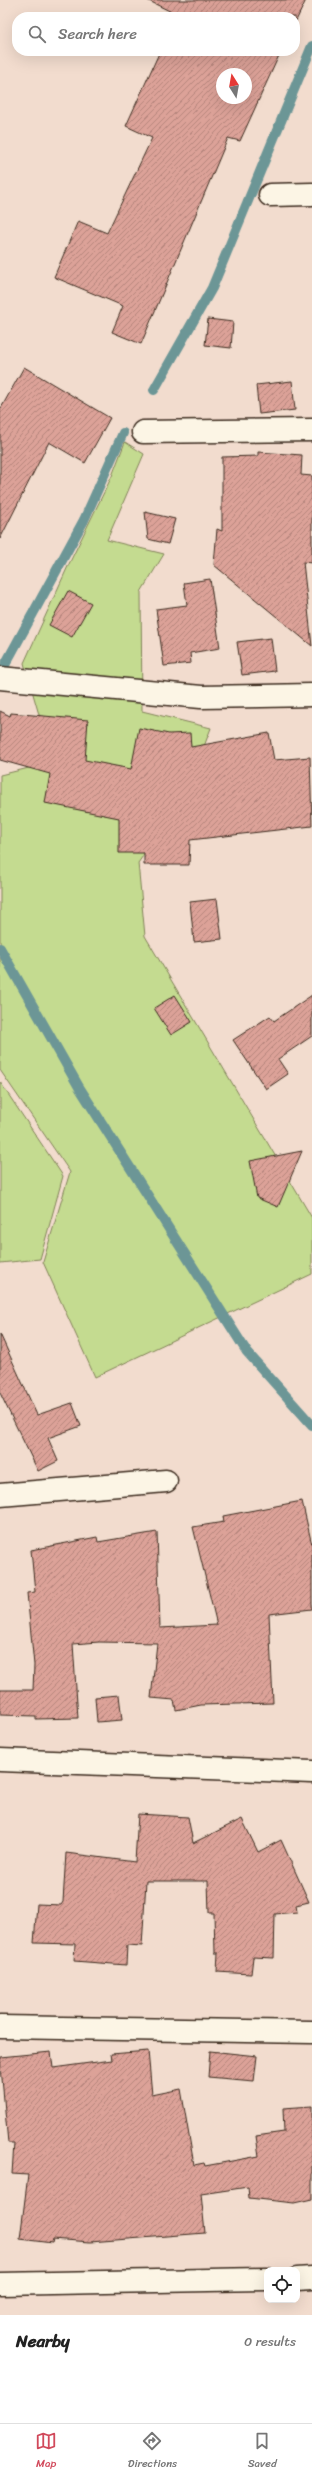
<!DOCTYPE html>
<html lang="en">
<head>
<meta charset="utf-8">
<style>
	:root { --surface:#fff; --page:#f2f2f2; --text:#222; --muted:#767676; --line:#e0e0e0; --accent:#d1495b }
	body { margin:0; font-family:Sriracha,sans-serif; background:var(--page); color:var(--text) }
	.controls { position:absolute; right:12px; bottom:12px; display:grid; overflow:hidden; border-radius:8px; box-shadow:0 4px 16px #0002 }
	.controls button { width:36px; height:36px; display:grid; place-items:center; padding:0; border:0; border-bottom:1px solid var(--line); background:var(--surface); color:var(--text); font:20px sans-serif }
	.compass { position:absolute; left:216px; top:68px; width:36px; height:36px; border-radius:50%; background:var(--surface); box-shadow:0 4px 16px #0002; rotate:349deg }
	.list { margin:0; padding:0; list-style:none }
	h2 { display:flex; justify-content:space-between; align-items:center; height:52px; margin:0; padding:0 16px; font-size:17px }
	h2 small { font-size:13px; font-weight:400; color:var(--muted) }
	.icon { flex:none; width:22px; height:22px; fill:none; stroke:currentColor; stroke-width:2; stroke-linecap:round; stroke-linejoin:round }
	.map { position:relative; flex:none; width:312px; height:2315px; overflow:hidden }
	.search { position:absolute; background:var(--surface); box-shadow:0 4px 16px #0002; left:12px; right:12px; top:12px; height:44px; display:flex; align-items:center; gap:10px; box-sizing:border-box; padding:0 14px; border-radius:16px; color:var(--muted); font-size:15px }
	.sheet { height:108px; background:var(--surface) }
	nav { display:flex; justify-content:space-around; align-items:center; box-sizing:border-box; height:56px; border-top:1px solid var(--line); background:var(--surface); font-size:11px; color:var(--muted) }
	nav a { display:grid; justify-items:center; gap:2px }
	nav .on { color:var(--accent) }
	.map>svg:first-child { display:block }
</style>
</head>
<body>
<div class="map">
<svg width="312" height="2315" viewBox="0 0 312 2315">
	<defs>
		<pattern id="building-hatch" width="6" height="6" patternUnits="userSpaceOnUse"><rect width="6" height="6" fill="#dca298"/><path d="M-1 1l2-2M0 6l6-6M5 7l2-2" fill="none" stroke="#b4847b"/></pattern>
	</defs>
	<rect width="100%" height="100%" fill="#f2dcce"/>
	<filter id="ink" filterUnits="userSpaceOnUse"><feTurbulence type="fractalNoise" baseFrequency=".025" numOctaves="2"/><feDisplacementMap in="SourceGraphic" scale="8" xChannelSelector="R" yChannelSelector="G"/><feConvolveMatrix kernelMatrix="1 2 1 2 8 2 1 2 1" color-interpolation-filters="sRGB"/></filter>
	<g filter="url(#ink)">
		<!-- grass -->
		<g fill="#c4db90" stroke="#808257">
			<polygon points="125,442 144,454 107,540 164,554 141,592 142,711 211,728 185,796 138,863 145,936 312,1218 312,1274 95,1377 43,1262 70,1172 0,1070 0,775 29,768 49,749 24,663 69,564 112,476"/>
			<polygon points="0,1082 63,1176 40,1259 0,1263"/>
		</g>
		<g fill="none" stroke-linecap="round" stroke-linejoin="round">
			<!-- stream -->
			<g stroke="#6c9696" stroke-width="10">
				<polyline points="154,390 212,288 312,46"/>
				<polyline points="0,674 84,520 123,433"/>
				<polyline points="0,948 79,1087 247,1352 312,1425"/>
			</g>
		</g>
		<!-- building -->
		<g fill="url(#building-hatch)" stroke="#3b2a1e" fill-rule="evenodd">
			<polygon points="147,0 306,0 295,23 295,17 182,17"/>
			<path d="M160 51H281L240 141 228 138 141 344 112 332 123 306 54 277 78 221 107 233 152 138 126 126ZM222 74H246V98H222Z"/>
			<polygon points="208,319 233,322 231,348 205,345"/>
			<polygon points="24,367 110,418 85,463 49,442 0,539 0,410"/>
			<polygon points="292,381 295,410 259,414 256,385"/>
			<polygon points="258,452 302,455 301,475 312,476 312,563 303,562 312,646 214,565 217,529 222,531 222,457 258,456"/>
			<polygon points="145,512 175,519 168,544 148,539"/>
			<polygon points="210,579 220,648 190,653 191,663 164,666 156,609 187,605 184,583"/>
			<polygon points="68,591 91,603 72,637 49,625"/>
			<polygon points="271,638 275,671 242,675 237,642"/>
			<polygon points="0,711 10,716 11,713 88,720 85,760 131,769 139,728 169,734 190,733 191,747 269,733 274,760 310,757 312,826 190,840 189,865 144,865 144,853 119,853 119,818 45,803 50,774 0,760"/>
			<polygon points="217,899 222,939 194,942 190,902"/>
			<polygon points="175,995 192,1022 171,1035 154,1008"/>
			<polygon points="312,995 312,1036 278,1059 288,1074 266,1089 233,1040 270,1016 274,1021"/>
			<polygon points="302,1151 278,1207 257,1198 250,1161"/>
			<polygon points="0,1334 37,1415 72,1403 81,1426 48,1438 58,1461 38,1471 0,1393"/>
			<polygon points="302,1501 312,1545 312,1609 269,1614 273,1703 201,1705 176,1710 174,1700 151,1698 157,1643 99,1642 73,1644 78,1718 36,1719 36,1716 0,1715 0,1690 33,1690 34,1665 27,1593 35,1592 31,1550 97,1537 98,1542 157,1532 160,1628 217,1625 193,1527 224,1522 223,1516"/>
			<polygon points="119,1695 122,1720 97,1722 95,1697"/>
			<polygon points="138,1814 188,1817 193,1843 242,1819 258,1852 281,1840 309,1902 296,1905 297,1912 275,1914 274,1958 253,1957 251,1974 217,1972 218,1953 215,1953 214,1913 209,1913 208,1881 146,1881 142,1946 127,1945 126,1965 74,1961 75,1944 34,1943 37,1904 61,1905 63,1902 66,1853 135,1862"/>
			<polygon points="148,2051 152,2095 181,2089 194,2165 204,2163 205,2166 259,2156 256,2136 284,2132 283,2108 312,2106 312,2199 294,2203 249,2198 248,2187 201,2194 205,2233 90,2242 53,2239 52,2243 20,2239 28,2175 12,2174 14,2143 8,2143 0,2057 51,2052 53,2068 112,2060 111,2054"/>
			<polygon points="210,2051 257,2056 254,2081 208,2077"/>
		</g>
		<g fill="none" stroke-linecap="round" stroke-linejoin="round">
			<defs>
				<g id="minor">
					<polyline points="270,195 312,194"/>
					<polyline points="143,432 312,430"/>
					<polyline points="0,678 201,697 312,695"/>
					<polyline points="0,1495 166,1481"/>
					<polyline points="0,1760 312,1772"/>
					<polyline points="0,2027 312,2032"/>
					<polyline points="297,2279 312,2278"/>
					<polyline points="0,2284 267,2279"/>
				</g>
			</defs>
			<!-- minor casing -->
			<use href="#minor" stroke="#3b2a1e" stroke-width="25"/>
			<!-- minor -->
			<use href="#minor" stroke="#fcf5e5" stroke-width="22"/>
		</g>
	</g>
</svg>
<div class="controls">
<button><svg class="icon" aria-label="locate" viewBox="0 0 24 24"><circle cx="12" cy="12" r="6"/><path d="M12 2v4M12 18v4M2 12h4M18 12h4"/></svg></button>
</div>
<svg class="compass" viewBox="-18 -18 36 36"><path d="M0-13l5 13h-10z" fill="#e53935"/><path d="M0 13l5-13h-10z" fill="#767676"/></svg>
<div class="search"><svg class="icon" aria-label="search" viewBox="0 0 24 24"><circle cx="10" cy="10" r="6"/><path d="M15 15l6 6"/></svg>Search here</div>
</div>
<section class="sheet">
<h2>Nearby<small>0 results</small></h2>
<ul class="list">
</ul>
</section>
<nav>
<a class="on"><svg class="icon" aria-label="map" viewBox="0 0 24 24"><path d="M3 6l6-2 6 2 6-2v14l-6 2-6-2-6 2zM9 4v14M15 6v14"/></svg>Map</a>
<a><svg class="icon" aria-label="directions" viewBox="0 0 24 24"><path d="M12 3l9 9-9 9-9-9zM9 14v-3h6M13 9l2 2-2 2"/></svg>Directions</a>
<a><svg class="icon" aria-label="saved" viewBox="0 0 24 24"><path d="M7 4h10v16l-5-4-5 4z"/></svg>Saved</a>
</nav>
</body>
</html>
